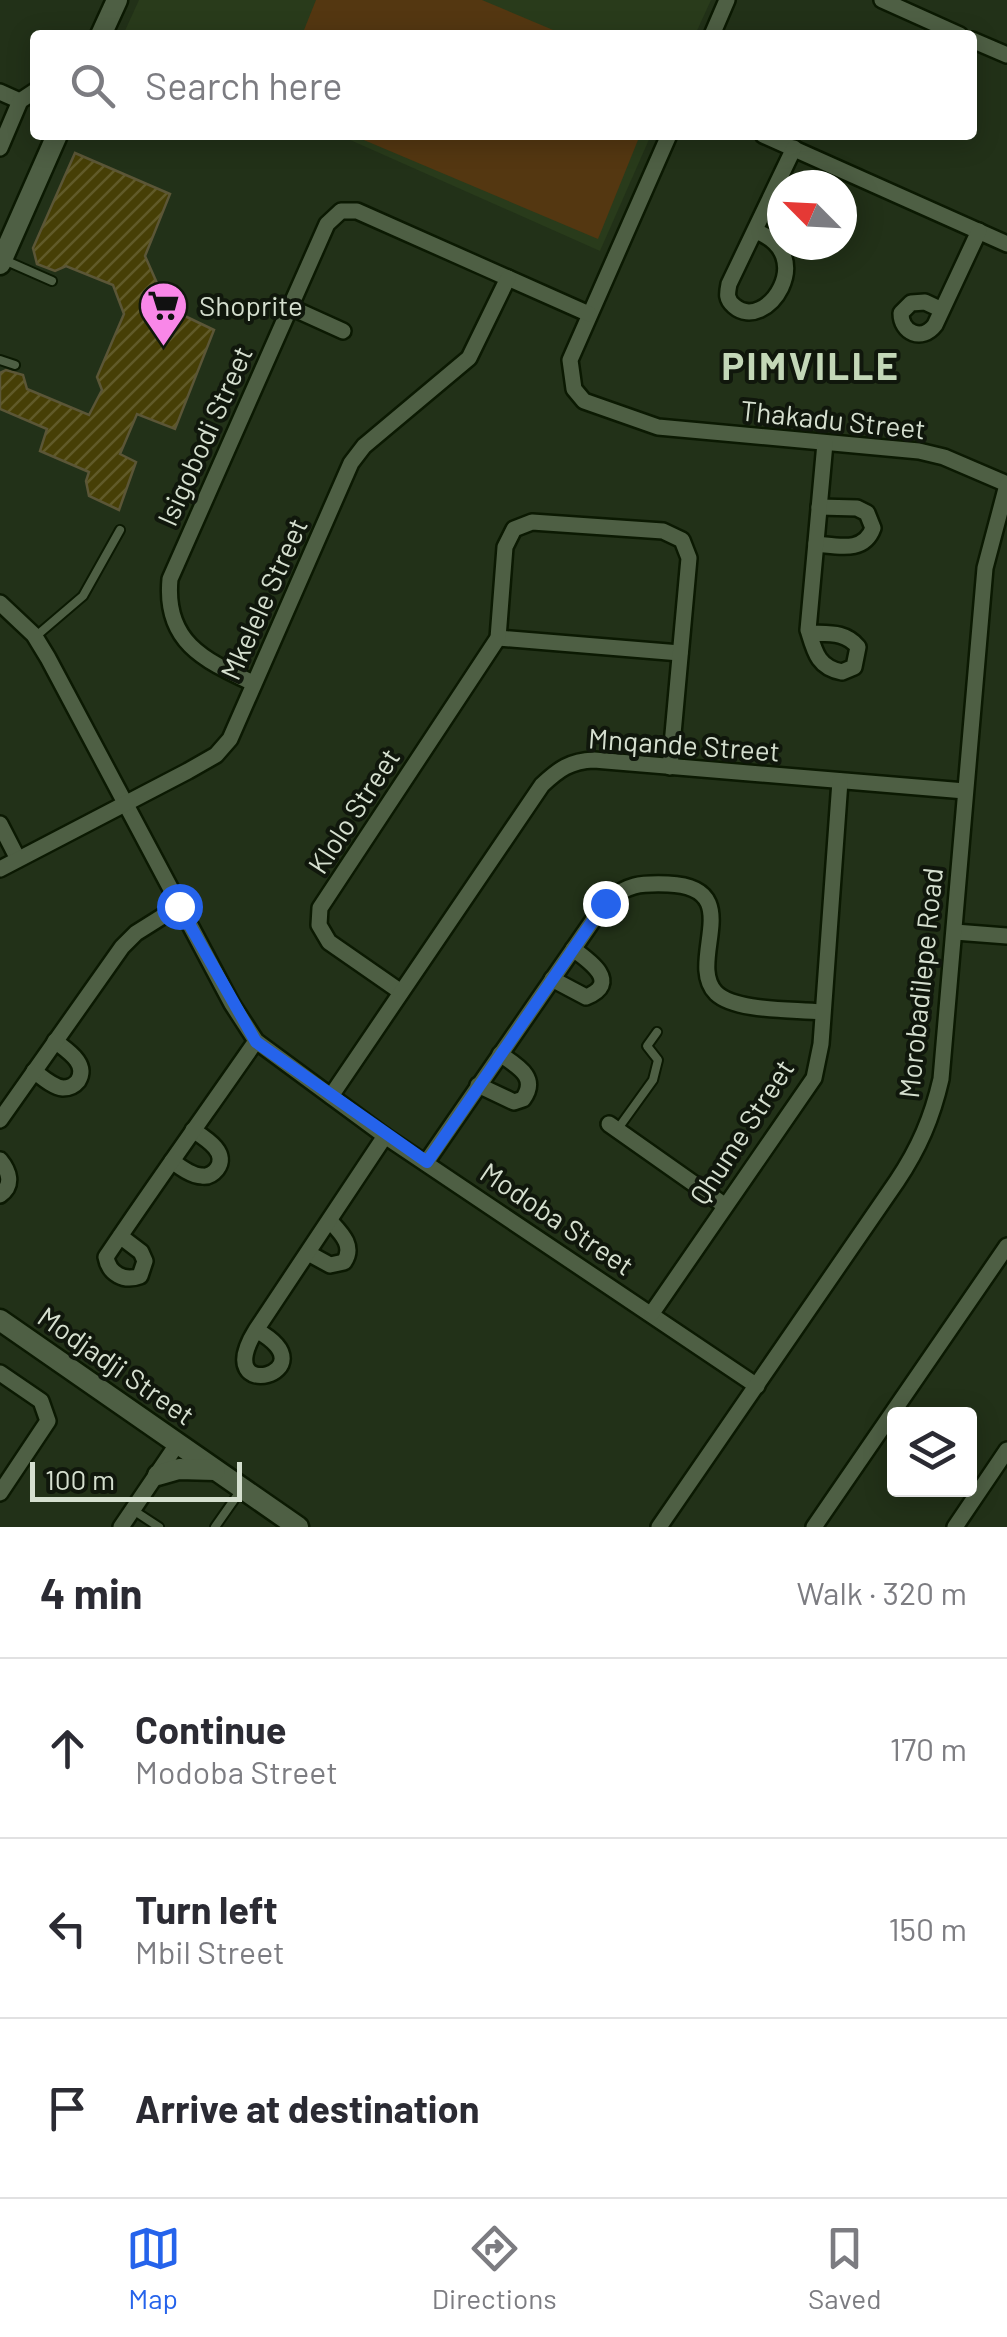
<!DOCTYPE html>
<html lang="en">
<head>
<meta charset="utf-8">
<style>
	:root { --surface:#fff; --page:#f2f2f3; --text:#2b2b33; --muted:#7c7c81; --line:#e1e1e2; --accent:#2563eb }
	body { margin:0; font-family:Barlow,sans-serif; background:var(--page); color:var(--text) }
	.controls { position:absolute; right:30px; bottom:30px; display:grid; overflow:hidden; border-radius:10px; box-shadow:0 5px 25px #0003 }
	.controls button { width:90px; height:90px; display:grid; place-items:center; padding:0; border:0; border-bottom:2px solid var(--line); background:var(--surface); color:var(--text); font:50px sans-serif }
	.compass { position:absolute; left:767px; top:170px; width:90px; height:90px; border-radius:50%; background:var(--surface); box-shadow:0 5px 25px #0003; rotate:294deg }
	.scale { position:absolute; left:30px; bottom:25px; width:212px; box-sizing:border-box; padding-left:10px; border:5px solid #d5dfcf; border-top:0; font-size:28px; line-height:35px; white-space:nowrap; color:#d5dfcf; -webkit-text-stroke:8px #10170c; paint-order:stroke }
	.stop { position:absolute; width:30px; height:30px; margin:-22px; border:8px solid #2563eb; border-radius:50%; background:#fff }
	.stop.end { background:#2563eb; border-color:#fff; box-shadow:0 2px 10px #0008 }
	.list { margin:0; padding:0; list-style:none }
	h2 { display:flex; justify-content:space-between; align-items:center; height:130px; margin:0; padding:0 40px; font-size:42px }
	h2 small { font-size:32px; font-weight:400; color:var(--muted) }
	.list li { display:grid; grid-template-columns:65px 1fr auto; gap:30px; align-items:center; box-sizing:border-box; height:180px; padding:0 40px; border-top:2px solid var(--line) }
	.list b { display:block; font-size:38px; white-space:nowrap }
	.list p { margin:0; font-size:32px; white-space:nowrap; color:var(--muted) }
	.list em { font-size:32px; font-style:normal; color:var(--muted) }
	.icon { flex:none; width:55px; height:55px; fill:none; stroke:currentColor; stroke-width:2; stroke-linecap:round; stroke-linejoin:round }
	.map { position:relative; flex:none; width:1007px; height:1527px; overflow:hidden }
	.search { position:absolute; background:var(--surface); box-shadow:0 5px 25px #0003; left:30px; right:30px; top:30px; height:110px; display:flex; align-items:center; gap:25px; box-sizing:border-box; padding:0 35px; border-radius:10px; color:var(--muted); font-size:38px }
	.sheet { height:670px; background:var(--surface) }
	nav { display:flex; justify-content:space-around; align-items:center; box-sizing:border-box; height:140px; border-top:2px solid var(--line); background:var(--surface); font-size:28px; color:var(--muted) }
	nav a { display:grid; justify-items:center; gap:5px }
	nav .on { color:var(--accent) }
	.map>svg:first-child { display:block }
</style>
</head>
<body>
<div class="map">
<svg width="1007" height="1527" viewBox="0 0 1007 1527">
	<defs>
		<pattern id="building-hatch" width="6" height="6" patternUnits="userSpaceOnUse" patternTransform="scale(2.5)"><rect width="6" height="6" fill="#463f06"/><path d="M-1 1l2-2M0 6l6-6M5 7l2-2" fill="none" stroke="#605a29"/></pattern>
	</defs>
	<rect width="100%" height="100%" fill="#223118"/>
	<!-- built -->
	<g fill="#293b1b">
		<polygon points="139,0 711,0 695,35 123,35"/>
		<polygon points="339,135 651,135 600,251"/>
	</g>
	<!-- pitch -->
	<g fill="#543711">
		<polygon points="316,0 482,0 565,35 302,35"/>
		<polygon points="352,135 640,135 598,239"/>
	</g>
	<!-- building -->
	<polygon fill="url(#building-hatch)" stroke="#5b5637" stroke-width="2.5" points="75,153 170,194 145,256 168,308 214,330 175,429 137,414 120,454 136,462 119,510 89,496 86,481 89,472 40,451 47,429 0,409 0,373 6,370 23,375 27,389 89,415 102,390 97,377 124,314 113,285 66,266 55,271 37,264 33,248"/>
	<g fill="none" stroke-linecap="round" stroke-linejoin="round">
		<defs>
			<g id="service">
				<polyline points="2,259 52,281"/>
				<polyline points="0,360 15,365"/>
				<polyline points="35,637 83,596 120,530"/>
				<polyline points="617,1130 653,1080 658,1060 647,1046 657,1032"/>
				<polyline points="133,1510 159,1527"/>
				<polyline points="215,1527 241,1490"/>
			</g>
			<g id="minor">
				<polyline points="882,0 960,35"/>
				<polyline points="712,35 727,0"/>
				<polyline points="972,40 1007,55"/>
				<polyline points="0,92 20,101"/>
				<polyline points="669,135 570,360 574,389 584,401 658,427 919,451 944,457 1007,484"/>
				<polyline points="763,135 1007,244"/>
				<polyline points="0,148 20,101 35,91"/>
				<path d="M755 231C820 254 766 334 734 306 726 299 727 294 729 284L794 148"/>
				<polyline points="290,307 343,331"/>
				<path d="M942 310 925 302 911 303 901 313C901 333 922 342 935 325L979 231"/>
				<path d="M816 544C839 546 864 553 873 528L867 513 857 508 819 507"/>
				<polyline points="0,603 34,635 48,658 232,1004 256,1041 385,1136 757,1386"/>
				<path d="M809 633C828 634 845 631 858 647L854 667 842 672C819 668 815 653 809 633L808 630 825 443"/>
				<polyline points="498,638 680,653"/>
				<path d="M253 683C204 660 164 642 170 579L327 224 341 211H357L589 314"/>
				<polyline points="0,824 18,859"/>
				<polyline points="0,869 188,771 216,755 230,739 351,463 364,446 469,358 508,278"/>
				<polyline points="955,932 1007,936"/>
				<path d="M552 979 586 997C621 983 590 961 573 949"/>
				<polyline points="401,992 329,942 319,925 320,908 498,638 505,547 514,529 532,522 663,531 682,540 689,558 670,767"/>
				<path d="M34 1071C42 1077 53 1087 63 1088 70 1088 74 1086 78 1081 89 1063 66 1050 55 1041"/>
				<path d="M478 1085 514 1102 523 1099C539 1077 517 1066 500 1054"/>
				<path d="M331 1096 542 785C559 769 570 761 594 760L965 791"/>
				<polyline points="0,1120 122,947 136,933 179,906"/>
				<polyline points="609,1124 724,1205"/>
				<path d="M0 1160C9 1171 14 1185 0 1195"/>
				<path d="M172 1161C180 1167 192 1176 202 1176 208 1177 213 1174 217 1169 229 1152 205 1138 193 1130"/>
				<path d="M427 1161 605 903C626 884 641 883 668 884 749 887 685 962 716 993 736 1012 794 1009 821 1012"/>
				<path d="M120 1236 141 1252 145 1261 140 1276C124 1282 109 1274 106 1257 155 1184 206 1113 256 1041"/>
				<path d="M308 1253 330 1265 344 1262C355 1246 341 1233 330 1221"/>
				<polyline points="652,1313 814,1078 821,1044 840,781"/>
				<path d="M256 1330C334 1372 208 1407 256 1330L385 1136"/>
				<polyline points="0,1373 41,1401 48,1421 0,1493"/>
				<polyline points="121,1527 178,1443"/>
				<path d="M659 1527 897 1181C919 1148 932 1118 941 1079L985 568 1007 485"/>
				<polyline points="814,1527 1007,1246"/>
				<polyline points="955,1527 1007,1450"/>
			</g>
			<g id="tertiary">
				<polyline points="101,35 117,0"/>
				<polyline points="0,264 57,135"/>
				<polyline points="0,1320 298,1527"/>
				<polyline points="158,1475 179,1469 215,1470"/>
			</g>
		</defs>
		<!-- service casing -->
		<use href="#service" stroke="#0b1902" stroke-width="12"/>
		<!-- minor casing -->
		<use href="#minor" stroke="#0b1902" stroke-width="20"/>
		<!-- tertiary casing -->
		<use href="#tertiary" stroke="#0b1902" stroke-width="25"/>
		<!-- service -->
		<use href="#service" stroke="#4e5f44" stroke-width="8"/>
		<!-- minor -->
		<use href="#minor" stroke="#4e5f44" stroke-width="15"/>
		<!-- tertiary -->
		<use href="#tertiary" stroke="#4e5f44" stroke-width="20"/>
	</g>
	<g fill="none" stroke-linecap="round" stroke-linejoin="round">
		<!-- route -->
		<polyline stroke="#2563eb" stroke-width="12" points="179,906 256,1042 427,1162 605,903"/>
	</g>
	<!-- icons -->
	<defs>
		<symbol id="supermarket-pin" viewBox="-11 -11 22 30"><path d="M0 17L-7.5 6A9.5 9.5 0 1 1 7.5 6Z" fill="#f987e8" stroke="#10170c"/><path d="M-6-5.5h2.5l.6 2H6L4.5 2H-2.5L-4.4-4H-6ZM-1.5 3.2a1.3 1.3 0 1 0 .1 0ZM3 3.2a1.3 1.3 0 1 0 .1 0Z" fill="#111"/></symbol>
	</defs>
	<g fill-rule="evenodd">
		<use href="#supermarket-pin" x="136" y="278" width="55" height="75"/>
	</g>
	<g text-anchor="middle" stroke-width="8" stroke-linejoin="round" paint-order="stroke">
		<!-- poi labels -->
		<g font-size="28" fill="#d5dfcf" stroke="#10170c" text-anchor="start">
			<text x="199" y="316">Shoprite</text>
		</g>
		<!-- street labels -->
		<g font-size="28" fill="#d5dfcf" stroke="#10170c">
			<text transform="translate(833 420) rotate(6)" y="10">Thakadu Street</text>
			<text transform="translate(205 436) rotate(-66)" y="10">Isigobodi Street</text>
			<text transform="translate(264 599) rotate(-66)" y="10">Mkelele Street</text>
			<text transform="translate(684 745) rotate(4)" y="10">Mnqande Street</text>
			<text transform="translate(354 811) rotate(-57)" y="10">Klolo Street</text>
			<text transform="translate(921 983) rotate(-84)" y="10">Morobadilepe Road</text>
			<text transform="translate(742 1132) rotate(-57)" y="10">Qhume Street</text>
			<text transform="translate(557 1219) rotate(34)" y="10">Modoba Street</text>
			<text transform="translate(116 1366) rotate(35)" y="10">Modjadji Street</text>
		</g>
		<!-- district labels -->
		<g font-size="38" font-weight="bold" letter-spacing="2.5" fill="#c3d7b7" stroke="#10170c">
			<text x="811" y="380">PIMVILLE</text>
		</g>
	</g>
</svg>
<div class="controls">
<button><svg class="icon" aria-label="layers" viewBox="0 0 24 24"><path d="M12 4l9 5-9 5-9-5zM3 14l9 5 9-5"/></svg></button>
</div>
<svg class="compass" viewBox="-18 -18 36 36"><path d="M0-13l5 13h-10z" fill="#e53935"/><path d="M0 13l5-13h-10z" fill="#7c7c81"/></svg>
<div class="scale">100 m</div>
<div class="stop" style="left:179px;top:906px"></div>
<div class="stop end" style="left:605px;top:903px"></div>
<div class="search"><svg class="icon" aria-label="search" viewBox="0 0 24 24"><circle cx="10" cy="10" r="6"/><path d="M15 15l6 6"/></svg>Search here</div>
</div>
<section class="sheet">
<h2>4 min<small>Walk · 320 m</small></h2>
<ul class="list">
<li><svg class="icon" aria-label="ahead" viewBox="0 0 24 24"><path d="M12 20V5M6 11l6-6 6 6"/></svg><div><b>Continue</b><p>Modoba Street</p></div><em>170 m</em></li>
<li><svg class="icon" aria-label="left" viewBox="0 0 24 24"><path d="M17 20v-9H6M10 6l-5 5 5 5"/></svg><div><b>Turn left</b><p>Mbil Street</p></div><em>150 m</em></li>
<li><svg class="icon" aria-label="arrive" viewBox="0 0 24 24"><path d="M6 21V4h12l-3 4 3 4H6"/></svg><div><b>Arrive at destination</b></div></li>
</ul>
</section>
<nav>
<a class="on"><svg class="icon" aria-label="map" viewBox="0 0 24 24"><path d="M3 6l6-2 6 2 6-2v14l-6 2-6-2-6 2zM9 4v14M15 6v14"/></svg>Map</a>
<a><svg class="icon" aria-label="directions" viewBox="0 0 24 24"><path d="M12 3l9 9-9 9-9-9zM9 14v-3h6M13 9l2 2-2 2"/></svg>Directions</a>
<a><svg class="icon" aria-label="saved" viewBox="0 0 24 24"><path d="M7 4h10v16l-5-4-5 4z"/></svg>Saved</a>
</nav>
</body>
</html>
